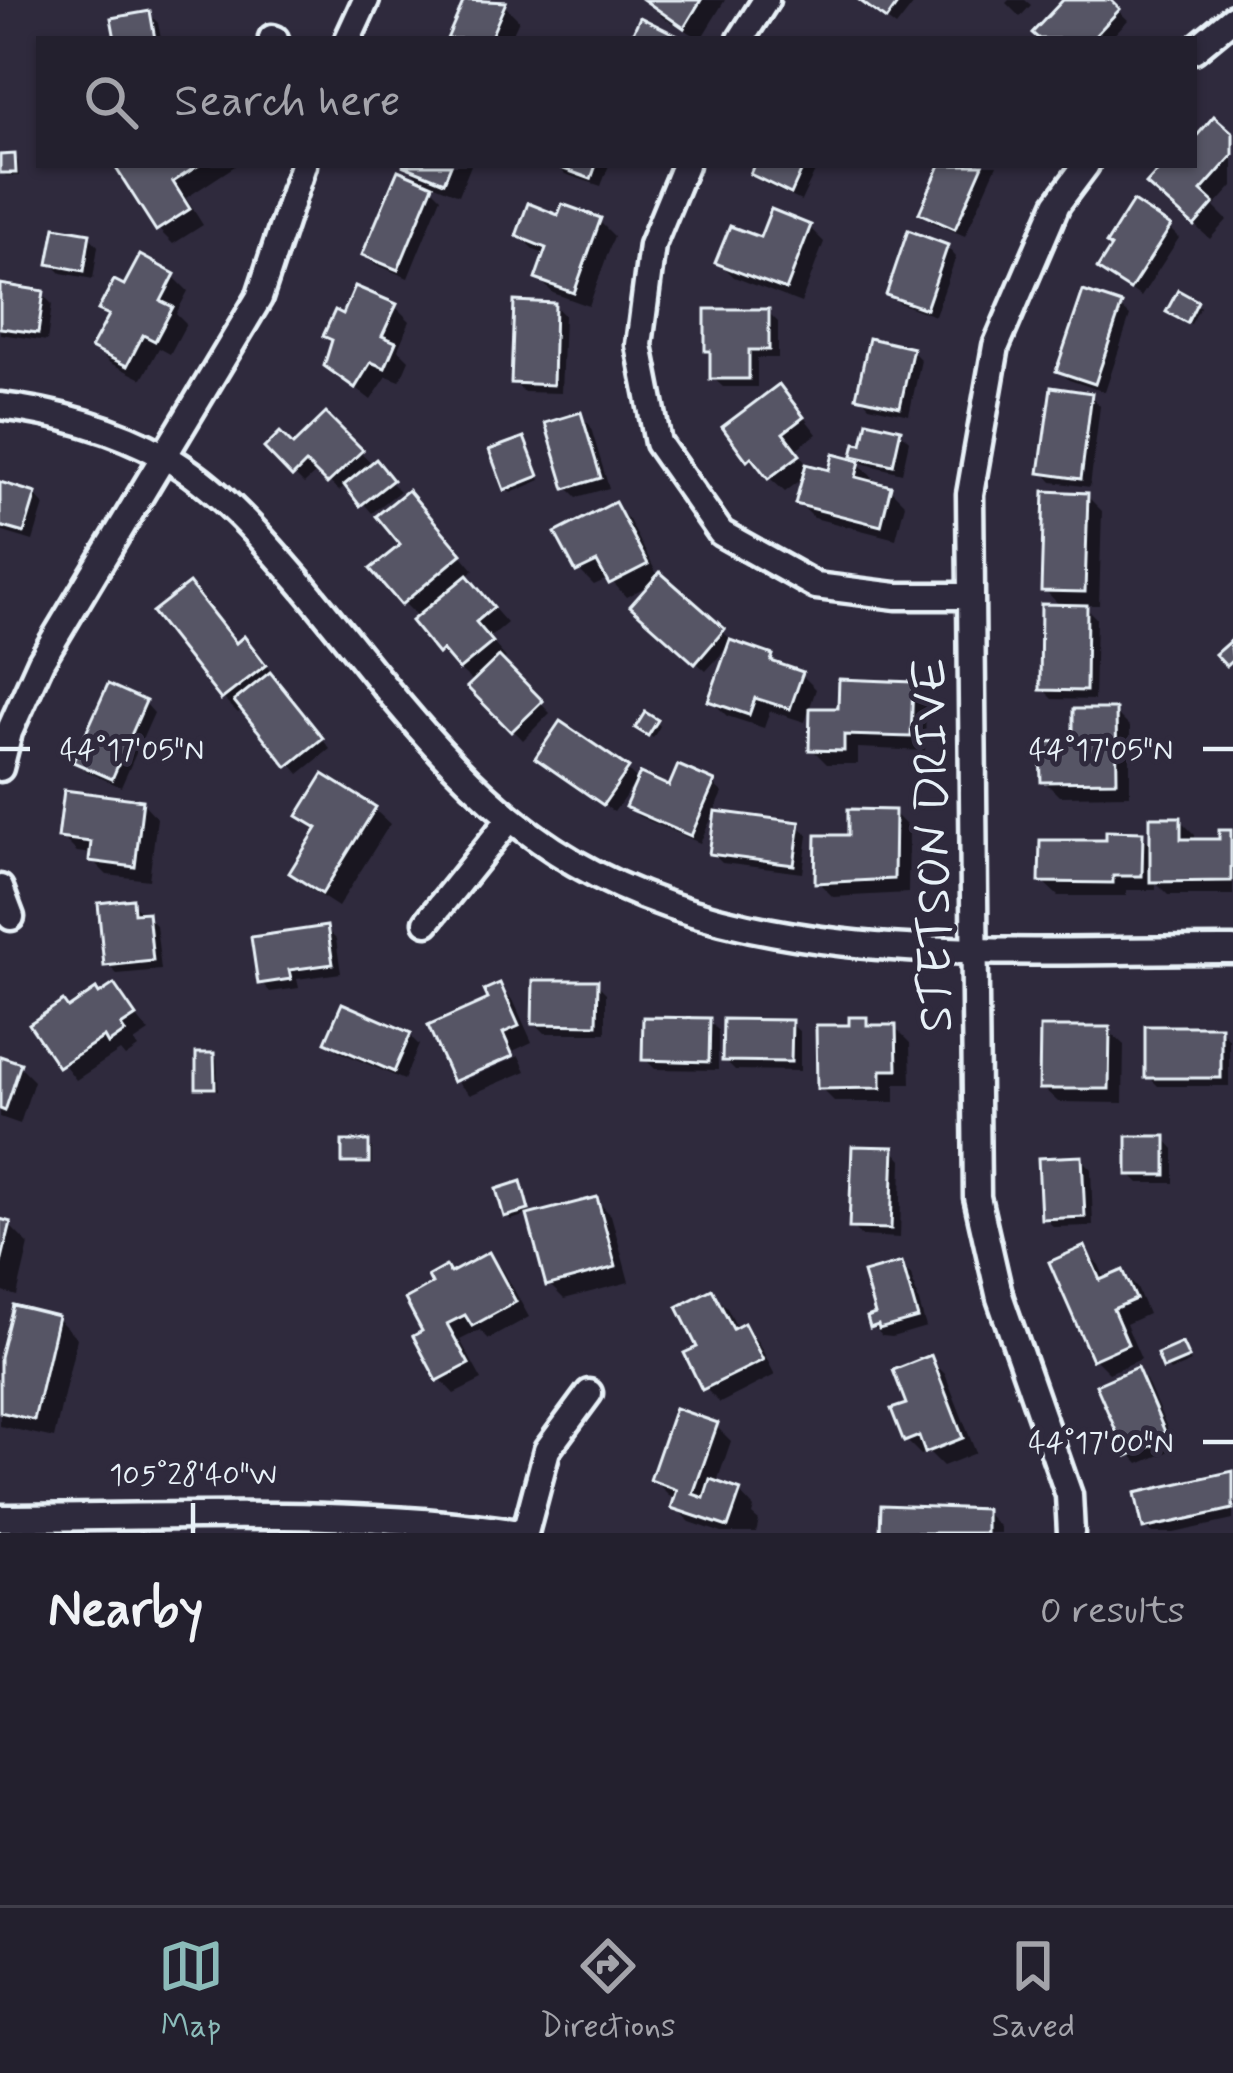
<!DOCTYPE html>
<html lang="en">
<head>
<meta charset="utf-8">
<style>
	:root { --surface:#23202e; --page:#2f2d3a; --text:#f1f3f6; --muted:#a3a3aa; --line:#403e4a; --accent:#8bbbb9 }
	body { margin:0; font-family:Mynerve,sans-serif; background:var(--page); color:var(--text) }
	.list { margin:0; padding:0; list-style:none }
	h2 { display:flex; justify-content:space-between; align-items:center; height:156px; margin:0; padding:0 48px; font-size:51px }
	h2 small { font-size:39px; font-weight:400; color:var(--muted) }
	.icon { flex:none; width:66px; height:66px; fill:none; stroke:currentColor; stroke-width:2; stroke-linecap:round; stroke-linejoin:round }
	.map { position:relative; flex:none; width:1233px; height:1533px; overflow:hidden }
	.search { position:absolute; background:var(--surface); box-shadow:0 3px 9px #0004; left:36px; right:36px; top:36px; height:132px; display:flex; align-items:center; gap:30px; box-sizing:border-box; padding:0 42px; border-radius:0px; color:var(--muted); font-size:45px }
	.sheet { height:372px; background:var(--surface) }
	nav { display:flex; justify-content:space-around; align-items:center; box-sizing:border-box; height:168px; border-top:3px solid var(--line); background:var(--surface); font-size:33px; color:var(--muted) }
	nav a { display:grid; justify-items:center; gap:6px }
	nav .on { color:var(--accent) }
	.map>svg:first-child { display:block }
</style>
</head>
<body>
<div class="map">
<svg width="1233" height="1533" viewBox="0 0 1233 1533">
	<rect width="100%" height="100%" fill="#2f2a3d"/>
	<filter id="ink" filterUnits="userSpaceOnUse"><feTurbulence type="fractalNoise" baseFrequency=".00833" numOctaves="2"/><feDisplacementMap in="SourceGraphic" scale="24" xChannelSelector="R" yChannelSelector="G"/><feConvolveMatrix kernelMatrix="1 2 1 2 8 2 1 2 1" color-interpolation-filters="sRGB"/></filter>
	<g filter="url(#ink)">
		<!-- shadow -->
		<g fill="#0007">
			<polygon points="467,0 493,0 504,5 519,20 510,39 448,39"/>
			<polygon points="648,0 725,0 701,39 662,17"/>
			<polygon points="861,0 917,0 896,27"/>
			<polygon points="1009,0 1025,0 1031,5 1020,17 1006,3"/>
			<polygon points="1068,0 1107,0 1128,20 1110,39 1043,39"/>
			<polygon points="149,14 158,23 161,39 118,39"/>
			<polygon points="1233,137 1233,186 1214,207 1227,220 1210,239 1165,199 1175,165 1194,165 1194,144"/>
			<polygon points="14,157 18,161 19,176 6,176 2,172"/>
			<polygon points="118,165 235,165 235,166 186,198 203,225 173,244 158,229"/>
			<polygon points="406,165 471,165 459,195 425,181 441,197 408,278 375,264 366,254 426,186"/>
			<polygon points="557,165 609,165 601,186 565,174"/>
			<polygon points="758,165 818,165 801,201 763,183 754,174"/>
			<polygon points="943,165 997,165 965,236 932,222 923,213"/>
			<polygon points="560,219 599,221 614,236 589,306 553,293 538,278 547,255 534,250 519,235"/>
			<polygon points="809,227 824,242 801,303 734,277 719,262"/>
			<polygon points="1169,228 1179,238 1141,297 1101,269"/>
			<polygon points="89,236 98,246 93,279 61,273 51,263"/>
			<polygon points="947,247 956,257 935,316 899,303 889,294"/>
			<polygon points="173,276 188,291 176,314 186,324 170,354 159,348 142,379 110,363 95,348 111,318 102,309 125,289"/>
			<polygon points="0,287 42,294 52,304 47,341 0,334"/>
			<polygon points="1196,303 1200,307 1191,324 1174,315"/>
			<polygon points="554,305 564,315 561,393 524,392 514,382"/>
			<polygon points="395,306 410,321 398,349 409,360 400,381 387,376 371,400 327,366 334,343 327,336 345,318"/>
			<polygon points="1120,307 1130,316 1105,392 1069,380 1059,371"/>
			<polygon points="768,312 778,322 778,358 757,358 757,387 723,387 713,378 713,355 708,350"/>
			<polygon points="912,351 921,360 909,415 869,406 860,396"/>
			<polygon points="1091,396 1100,406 1090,487 1052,482 1043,472"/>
			<polygon points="793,403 817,434 796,449 810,468 832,474 859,464 874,479 872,484 890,489 905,504 896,539 814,518 799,503 806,476 785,492 749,459"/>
			<polygon points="580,416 590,425 609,488 577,497 567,487"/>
			<polygon points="326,418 400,491 372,513 347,484 339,491 318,471 304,484 268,448 293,449"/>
			<polygon points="900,432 909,441 902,473 865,464 855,455"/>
			<polygon points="523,440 541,480 511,493 507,489"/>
			<polygon points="0,485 35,495 44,505 33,541 0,531"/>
			<polygon points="1087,496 1102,511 1099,605 1083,605 1096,618 1094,700 1053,699 1043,689 1062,608 1044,589"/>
			<polygon points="614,505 629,520 657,574 733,641 706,671 643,616 653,583 626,597 609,578 594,585 579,570"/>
			<polygon points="423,509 474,570 466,577 507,623 489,638 506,658 501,662 550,713 523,740 471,687 475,683 440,652 419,618 403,602 404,545"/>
			<polygon points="237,645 258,655 330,749 299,774 244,708 238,713 223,698"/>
			<polygon points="772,658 782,668 801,674 816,689 805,722 770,711 764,728 727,716 712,701"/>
			<polygon points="911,685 926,700 925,751 858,748 858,764 827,764 812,749 841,711"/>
			<polygon points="145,703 154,713 121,787 86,771 77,762"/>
			<polygon points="1115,712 1130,727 1130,795 1059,796 1044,781"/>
			<polygon points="656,722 660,726 653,738 643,732"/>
			<polygon points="549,767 627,770 637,780 614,812"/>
			<polygon points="324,778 375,810 390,824 338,907 307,887 292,873 317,832 301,816"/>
			<polygon points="713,784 723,793 700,843 638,816 629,806 671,790"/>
			<polygon points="142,802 157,818 149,880 107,875 92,860 93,854 77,852 62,837"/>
			<polygon points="894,813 909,828 908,893 833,897 818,882 851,838"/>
			<polygon points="1180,820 1195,835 1195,842 1222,842 1229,833 1233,837 1233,895 1168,895 1156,883 1156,890 1126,890 1126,896 1058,896 1042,881 1109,843 1141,835 1153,846"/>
			<polygon points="798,825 808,835 803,873 722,863 712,853"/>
			<polygon points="132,903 156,925 161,970 117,974 107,964"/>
			<polygon points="326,929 336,939 341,973 297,979 299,988 270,992 261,982"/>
			<polygon points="596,983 606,993 606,1033 545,1033 535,1023"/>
			<polygon points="500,987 514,1002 532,1042 458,1077 458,1083 455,1080"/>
			<polygon points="114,988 149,1032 134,1042 138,1048 125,1057 120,1051 76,1080 34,1025"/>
			<polygon points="866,1020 874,1028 895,1028 910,1043 911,1084 895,1084 895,1102 835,1102 820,1087 852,1028"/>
			<polygon points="709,1021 718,1030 718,1070 655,1069 645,1059"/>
			<polygon points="790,1023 800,1032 800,1071 735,1070 725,1060"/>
			<polygon points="1220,1029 1229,1039 1229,1086 1158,1086 1148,1076"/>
			<polygon points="1108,1030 1124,1045 1123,1103 1058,1102 1042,1087"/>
			<polygon points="410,1036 419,1045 404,1080 338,1051 328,1041"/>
			<polygon points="213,1056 217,1060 218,1090 203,1090 199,1086"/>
			<polygon points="519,1056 526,1071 470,1095 458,1083"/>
			<polygon points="0,1058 19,1066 34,1081 20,1124 0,1117"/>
			<polygon points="1165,1139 1174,1149 1174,1183 1139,1183 1130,1174"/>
			<polygon points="368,1144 372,1148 372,1165 349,1165 345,1161"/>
			<polygon points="893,1150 902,1160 900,1238 861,1236 852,1227"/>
			<polygon points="1081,1159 1091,1169 1093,1226 1054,1227 1044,1218"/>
			<polygon points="520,1185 532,1217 596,1200 611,1215 629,1282 564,1299 549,1284 530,1214 511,1220 507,1216"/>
			<polygon points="0,1222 9,1225 29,1245 17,1296 0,1291"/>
			<polygon points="1084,1250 1099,1265 1106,1281 1122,1273 1137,1288 1148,1314 1126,1324 1141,1359 1109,1373 1094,1358"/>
			<polygon points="488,1256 503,1270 529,1317 489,1339 480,1330 460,1340 482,1380 454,1394 440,1379 427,1332 436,1285"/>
			<polygon points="901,1265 911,1275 926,1327 892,1337 882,1336 873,1326"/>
			<polygon points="712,1293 727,1308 738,1330 743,1327 758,1342 775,1375 720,1403 705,1388 701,1348"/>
			<polygon points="57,1318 77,1338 54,1438 0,1426 0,1361"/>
			<polygon points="1181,1346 1191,1362 1170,1371 1166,1367"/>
			<polygon points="930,1359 945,1374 976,1453 943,1466 929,1452 921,1455 906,1440 910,1405"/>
			<polygon points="1137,1371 1146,1380 1176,1448 1139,1464 1130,1454"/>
			<polygon points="716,1426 731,1441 716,1485 740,1493 754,1508 752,1515 759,1521 756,1533 722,1533 690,1522 675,1507 678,1498 669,1495 654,1480"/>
			<polygon points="1233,1474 1233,1520 1174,1533 1152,1533 1146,1527"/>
			<polygon points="985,1512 1000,1527 1000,1533 883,1533"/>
		</g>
		<!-- building -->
		<g fill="#575565" stroke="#e8f1f8" stroke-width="3">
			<polygon points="464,0 506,2 490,39 447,39"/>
			<polygon points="644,0 701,0 684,28"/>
			<polygon points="859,0 900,0 886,20"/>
			<polygon points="1063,0 1111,0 1120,9 1092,39 1039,39 1032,33"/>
			<polygon points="150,11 155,39 115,39 111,18"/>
			<polygon points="640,17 678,36 676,39 630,39"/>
			<polygon points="1214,116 1233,133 1233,155 1201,191 1214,203 1194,226 1146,184 1163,165 1194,165 1194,139"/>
			<polygon points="15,154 16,173 0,173 0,155"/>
			<polygon points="114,165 199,165 173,182 190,209 156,231"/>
			<polygon points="402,165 451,165 444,182"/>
			<polygon points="553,165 596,165 591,179"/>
			<polygon points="754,165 804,165 791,194 750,174"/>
			<polygon points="940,165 983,165 955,229 919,213"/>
			<polygon points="398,170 433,185 398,270 362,255"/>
			<polygon points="1133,201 1171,226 1130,290 1097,269 1111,247 1106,244"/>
			<polygon points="528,203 558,215 562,204 601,218 574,293 535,279 546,248 516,236"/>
			<polygon points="771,209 811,225 786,290 715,263 730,226 760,237"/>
			<polygon points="55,227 90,233 84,271 48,264"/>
			<polygon points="908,230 948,245 926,309 886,295"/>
			<polygon points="140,255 175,274 161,301 173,307 155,341 143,335 127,366 91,348 109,315 98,310 114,280 124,285"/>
			<polygon points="0,284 44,291 38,333 0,328"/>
			<polygon points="355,286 397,304 382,336 396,342 385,368 371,362 355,388 324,366 332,340 323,336 335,310 343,314"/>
			<polygon points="1178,290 1198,301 1187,323 1166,312"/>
			<polygon points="1083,291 1122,304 1095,384 1056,371"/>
			<polygon points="514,301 555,303 553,385 511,383"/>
			<polygon points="705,309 769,309 769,350 749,350 749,379 710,379 710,351 705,351"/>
			<polygon points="869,338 913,348 900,407 856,397"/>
			<polygon points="779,384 804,417 783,433 800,455 768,479 751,457 747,461 722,427"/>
			<polygon points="1051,387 1092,393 1081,479 1039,473"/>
			<polygon points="581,412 601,478 565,489 545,423"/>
			<polygon points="326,413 363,450 327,484 306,463 292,477 264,448 280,432 293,445"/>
			<polygon points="867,421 901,429 893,465 852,456 855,443 862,444"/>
			<polygon points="524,437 539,476 504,490 489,450"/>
			<polygon points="833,454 860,461 856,477 891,486 881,526 795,504 806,464 829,470"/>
			<polygon points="376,459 393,480 360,506 344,485"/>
			<polygon points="0,482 36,493 24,533 0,526"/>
			<polygon points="408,490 462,554 401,605 370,569 400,545 376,516"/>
			<polygon points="1044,491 1088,493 1085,592 1041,591"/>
			<polygon points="615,502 648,564 609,584 597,562 576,572 555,533"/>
			<polygon points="660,572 725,629 695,664 630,606"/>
			<polygon points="467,575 494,607 476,622 493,642 459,670 442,650 438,654 411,621"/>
			<polygon points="189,583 236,643 244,636 266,665 221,700 152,612"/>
			<polygon points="1041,604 1087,605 1086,691 1040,690"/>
			<polygon points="730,640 773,655 771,661 803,672 790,709 755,698 749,715 708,701"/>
			<polygon points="1230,641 1233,660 1226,666 1215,654"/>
			<polygon points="499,656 543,701 511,732 467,687"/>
			<polygon points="270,672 323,738 287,767 234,701"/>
			<polygon points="839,679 913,682 911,737 844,735 844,751 809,750 810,708 838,708"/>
			<polygon points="108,684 146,701 112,779 73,762"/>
			<polygon points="1073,709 1116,709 1117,781 1041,782 1040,742 1073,741"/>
			<polygon points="645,712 658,720 648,736 635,728"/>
			<polygon points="560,721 629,768 603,805 535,758"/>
			<polygon points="678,765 715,781 691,836 625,807 640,773 669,786"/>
			<polygon points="323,774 376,807 322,894 289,873 317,828 297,816"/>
			<polygon points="64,790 143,800 135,867 89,861 91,842 58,838"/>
			<polygon points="848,809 895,810 894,879 815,883 816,835 848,835"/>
			<polygon points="715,811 800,822 794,865 709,854"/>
			<polygon points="1150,817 1181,817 1181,839 1219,839 1219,830 1231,830 1231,881 1150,882"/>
			<polygon points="1106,831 1143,832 1142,876 1113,876 1113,883 1039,882 1040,840 1106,840"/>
			<polygon points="133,899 134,913 148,912 153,961 104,966 98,903"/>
			<polygon points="327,926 333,964 289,970 291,979 258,984 251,937"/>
			<polygon points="533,980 598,980 597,1025 532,1024"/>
			<polygon points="500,983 519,1026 503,1033 513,1056 453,1082 428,1026 488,999 484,990"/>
			<polygon points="114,984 136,1016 121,1026 125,1032 108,1044 104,1037 58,1067 29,1024 63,1001 68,1008 96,989 99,994"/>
			<polygon points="342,1003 411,1033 394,1072 325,1042"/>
			<polygon points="643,1017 710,1018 709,1062 642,1060"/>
			<polygon points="849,1017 867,1017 867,1025 896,1025 897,1070 881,1070 881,1088 817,1089 816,1025 849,1025"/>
			<polygon points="723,1019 792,1020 791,1062 722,1061"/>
			<rect x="1145" y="1026" width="76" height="52"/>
			<polygon points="1040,1027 1110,1027 1109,1089 1039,1089"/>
			<polygon points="196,1053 214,1053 215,1088 196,1088"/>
			<polygon points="0,1056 21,1063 5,1111 0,1109"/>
			<rect x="1127" y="1136" width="39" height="39"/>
			<rect x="342" y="1141" width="27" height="22"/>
			<polygon points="852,1146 894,1147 891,1229 849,1228"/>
			<polygon points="1082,1156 1085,1217 1041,1219 1038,1158"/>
			<polygon points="521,1181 529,1210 504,1217 496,1189"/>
			<polygon points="597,1197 616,1267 546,1286 527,1215"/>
			<polygon points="0,1219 11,1222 0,1267"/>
			<polygon points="1085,1246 1100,1280 1123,1270 1136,1299 1113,1309 1128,1344 1092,1360 1049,1262"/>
			<polygon points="489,1252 516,1302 472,1326 465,1315 447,1324 469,1364 437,1381 413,1336 422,1331 405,1299 432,1284 428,1276 446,1266 450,1273"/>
			<polygon points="902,1262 918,1318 879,1329 878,1325 870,1328 867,1317 875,1314 863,1273"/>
			<polygon points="712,1289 733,1329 744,1323 763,1360 702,1390 684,1353 697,1347 677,1307"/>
			<polygon points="13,1305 58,1316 34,1420 0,1412 0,1357"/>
			<polygon points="1182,1343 1189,1358 1163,1369 1157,1354"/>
			<polygon points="931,1355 963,1438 925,1453 919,1436 904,1442 891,1409 906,1404 893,1370"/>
			<polygon points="1137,1367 1168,1439 1127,1456 1096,1385"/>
			<polygon points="675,1408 718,1423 693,1494 704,1498 710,1479 741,1490 728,1527 671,1508 677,1490 650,1480"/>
			<polygon points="1233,1471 1233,1509 1143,1529 1135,1493"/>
			<polygon points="881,1505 986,1509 986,1533 880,1533"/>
		</g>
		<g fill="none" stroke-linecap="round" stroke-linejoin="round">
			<defs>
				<g id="street">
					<polyline points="272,38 275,39"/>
					<polyline points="348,39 366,0"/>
					<polyline points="741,39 766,0"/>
					<polyline points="1194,50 1233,18"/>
					<polyline points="685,165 652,245 639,345 658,443 721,533 816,586 896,596 970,596"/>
					<path d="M0 406C55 412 116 429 164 456 219 487 263 539 303 586 385 684 462 798 575 863 766 973 1019 949 1233 950"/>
					<polyline points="0,768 9,732 41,661 259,298 303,165"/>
					<polyline points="0,888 11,917"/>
					<polyline points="427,922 509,820"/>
					<path d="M0 1518C172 1518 349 1507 519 1533"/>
					<polyline points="525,1533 547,1450 589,1393"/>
					<polyline points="1071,1533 1069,1495 1000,1298 977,1197 970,494 996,346 1057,204 1086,165"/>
				</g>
			</defs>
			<!-- street casing -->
			<use href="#street" stroke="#e8f1f8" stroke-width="33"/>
			<!-- street -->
			<use href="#street" stroke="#2f2a3d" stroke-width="24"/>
		</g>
	</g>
	<!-- ticks -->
	<path fill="none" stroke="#e8f1f8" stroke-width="4.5" d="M0 749H30M1203 749H1233M1203 1442H1233M193 1503V1533"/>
	<g text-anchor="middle" stroke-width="10" stroke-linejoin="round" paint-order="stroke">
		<!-- street labels -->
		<g font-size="48" fill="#e8f1f8" stroke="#2f2a3d">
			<text transform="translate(931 845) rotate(-91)" y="17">STETSON DRIVE</text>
		</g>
	</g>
	<g font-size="30" text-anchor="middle" fill="#e8f1f8" stroke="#2f2a3d" stroke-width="10" stroke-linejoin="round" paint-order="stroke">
		<text x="132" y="759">44°17'05"N</text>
		<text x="1101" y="759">44°17'05"N</text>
		<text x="1101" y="1452">44°17'00"N</text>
		<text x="193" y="1484">105°28'40"W</text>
	</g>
</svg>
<div class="search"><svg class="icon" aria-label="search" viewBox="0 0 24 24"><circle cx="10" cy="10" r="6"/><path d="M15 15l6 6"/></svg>Search here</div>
</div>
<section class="sheet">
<h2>Nearby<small>0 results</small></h2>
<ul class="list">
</ul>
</section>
<nav>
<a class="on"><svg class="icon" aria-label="map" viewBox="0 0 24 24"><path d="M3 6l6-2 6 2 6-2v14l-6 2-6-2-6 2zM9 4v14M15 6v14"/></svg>Map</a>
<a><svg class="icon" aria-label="directions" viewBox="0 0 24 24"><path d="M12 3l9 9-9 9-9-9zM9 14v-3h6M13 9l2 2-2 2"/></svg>Directions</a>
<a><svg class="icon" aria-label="saved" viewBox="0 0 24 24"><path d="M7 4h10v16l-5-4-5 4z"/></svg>Saved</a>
</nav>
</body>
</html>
